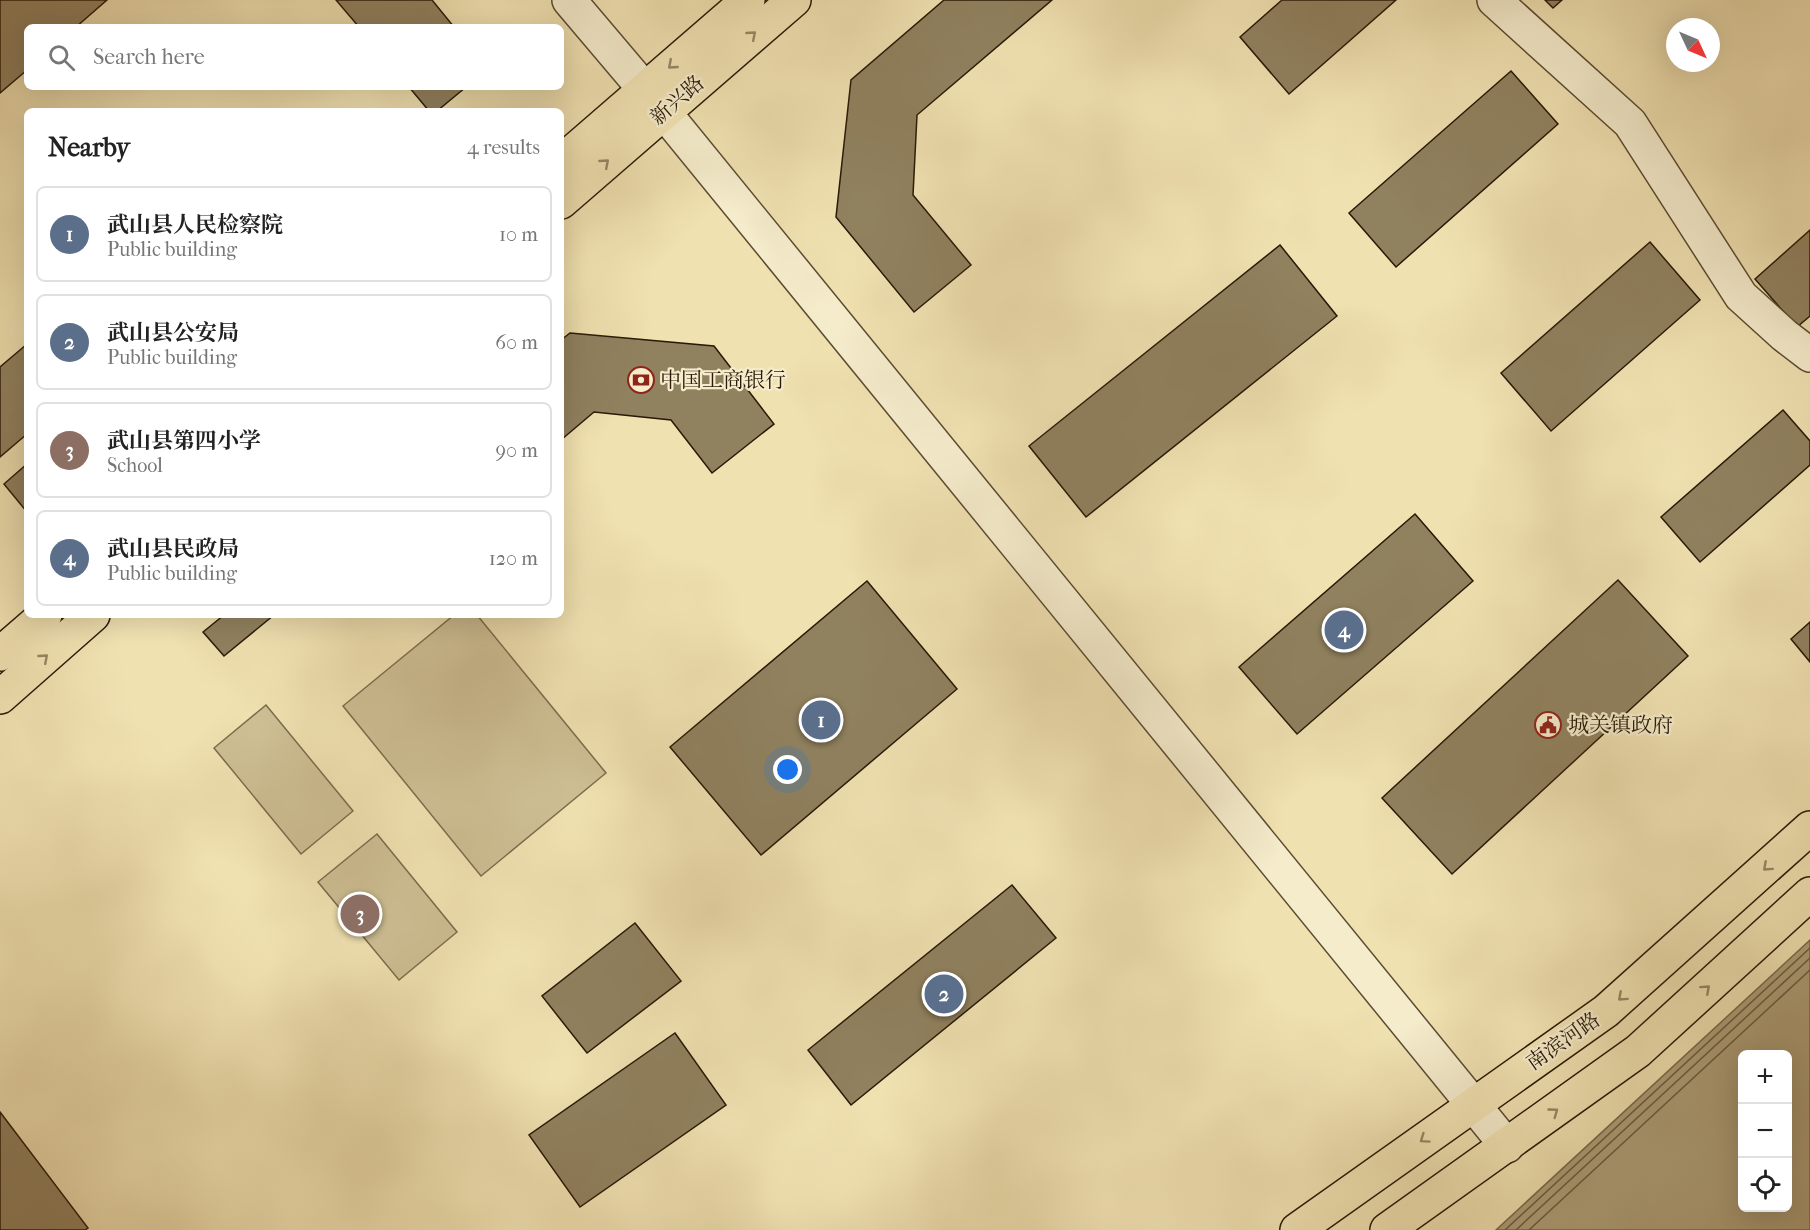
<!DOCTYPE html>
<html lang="en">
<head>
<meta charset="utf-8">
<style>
	:root { --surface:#fff; --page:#f6f6f6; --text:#222; --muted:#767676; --line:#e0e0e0; --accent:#111827 }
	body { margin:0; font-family:"IM FELL French Canon","Noto Serif SC",serif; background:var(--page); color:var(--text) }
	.controls { position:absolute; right:18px; bottom:18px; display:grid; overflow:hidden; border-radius:9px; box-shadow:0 6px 24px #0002 }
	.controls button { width:54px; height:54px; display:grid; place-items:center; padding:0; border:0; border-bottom:2px solid var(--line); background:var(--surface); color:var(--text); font:30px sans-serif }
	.compass { position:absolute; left:1666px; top:18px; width:54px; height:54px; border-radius:50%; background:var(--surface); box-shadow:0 6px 24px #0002; rotate:134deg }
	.you { position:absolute; left:788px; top:770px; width:21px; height:21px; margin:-15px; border:4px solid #fff; border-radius:50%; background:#1a73e8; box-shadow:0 0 0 9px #1a73e833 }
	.badge { display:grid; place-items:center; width:39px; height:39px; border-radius:50%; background:var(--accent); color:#fff; font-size:20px; font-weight:700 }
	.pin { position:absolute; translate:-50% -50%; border:3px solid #fff; box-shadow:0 2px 6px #0006 }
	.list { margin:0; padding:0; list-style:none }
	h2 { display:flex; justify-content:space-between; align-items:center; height:78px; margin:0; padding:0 24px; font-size:26px }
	h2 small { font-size:20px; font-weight:400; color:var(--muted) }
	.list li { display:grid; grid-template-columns:39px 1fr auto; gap:18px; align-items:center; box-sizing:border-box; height:96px; margin:0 12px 12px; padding:0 12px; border:2px solid var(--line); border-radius:9px }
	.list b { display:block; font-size:22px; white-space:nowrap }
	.list p { margin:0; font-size:20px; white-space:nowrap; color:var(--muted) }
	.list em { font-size:20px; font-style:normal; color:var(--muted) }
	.icon { flex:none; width:33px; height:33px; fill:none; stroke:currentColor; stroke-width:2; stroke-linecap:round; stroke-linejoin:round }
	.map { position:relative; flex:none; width:1810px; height:1230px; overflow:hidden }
	.search { position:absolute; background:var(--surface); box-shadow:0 6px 24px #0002; left:24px; top:24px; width:540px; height:66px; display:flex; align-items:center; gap:15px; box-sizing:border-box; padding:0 21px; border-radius:9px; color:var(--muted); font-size:22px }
	.panel { position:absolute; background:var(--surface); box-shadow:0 6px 24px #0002; left:24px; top:108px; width:540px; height:510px; border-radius:9px }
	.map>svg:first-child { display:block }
</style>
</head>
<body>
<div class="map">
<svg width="1810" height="1230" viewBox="0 0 1810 1230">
	<rect width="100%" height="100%" fill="#f0e1b1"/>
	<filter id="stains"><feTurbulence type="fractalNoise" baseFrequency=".00333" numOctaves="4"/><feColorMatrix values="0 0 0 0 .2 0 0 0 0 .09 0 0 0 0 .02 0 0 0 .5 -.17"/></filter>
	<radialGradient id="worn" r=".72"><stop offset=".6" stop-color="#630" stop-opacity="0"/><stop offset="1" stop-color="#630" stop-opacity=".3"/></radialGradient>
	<!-- green -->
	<g fill="#cebf94" stroke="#7c6c4d" stroke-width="1.5">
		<polygon points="454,615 477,615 606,773 481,876 343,706"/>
		<polygon points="266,705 353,811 301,854 214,748"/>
		<polygon points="377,834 457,932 399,980 318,882"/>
	</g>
	<!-- water -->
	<path fill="#ac9d77" stroke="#78684a" stroke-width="1.5" fill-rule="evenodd" d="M1810 940V1230H1496ZM1742 1054H1788V1208H1742Z"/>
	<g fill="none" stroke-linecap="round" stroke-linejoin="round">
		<!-- shore -->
		<g stroke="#6a5b3e" stroke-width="1.5">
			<polyline points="1505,1230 1810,948"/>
			<polyline points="1516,1230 1810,958"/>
			<polyline points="1529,1230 1810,970"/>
		</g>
	</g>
	<!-- building -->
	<g fill="#90815f" stroke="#291906" stroke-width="1.5">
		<polygon points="0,0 107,0 76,27 27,27 27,70 0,93"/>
		<polygon points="336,0 432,0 454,27 359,27"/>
		<polygon points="944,0 1052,0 917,115 913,195 971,265 914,312 836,217 851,80"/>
		<polygon points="1282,0 1396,0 1289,94 1240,37"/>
		<polygon points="1545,0 1562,0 1553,8"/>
		<polygon points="1511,71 1558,124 1396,267 1349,213"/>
		<polygon points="409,87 466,87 437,111 429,111"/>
		<polygon points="1810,230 1810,316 1797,327 1755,279"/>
		<polygon points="1650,242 1700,300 1551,431 1501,373"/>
		<polygon points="1280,245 1337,316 1086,517 1029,446"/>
		<polygon points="570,333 714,346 774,424 712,473 671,420 594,412 561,440 561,340"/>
		<polygon points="27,344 27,434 0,457 0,367"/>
		<polygon points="1783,410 1810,441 1810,465 1700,562 1661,517"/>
		<polygon points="27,464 27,512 4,484"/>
		<polygon points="1415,514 1473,581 1297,734 1239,667"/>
		<polygon points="1618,580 1688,656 1452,874 1382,798"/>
		<polygon points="867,581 957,689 761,855 670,747"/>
		<polygon points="224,615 274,615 224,656 203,632"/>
		<polygon points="1810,622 1810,662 1791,639"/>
		<polygon points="1012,885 1056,938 851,1105 808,1050"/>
		<polygon points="635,923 681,981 587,1053 542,996"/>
		<polygon points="675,1033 726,1105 580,1207 529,1135"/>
		<polygon points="0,1112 88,1228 85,1230 0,1230"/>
	</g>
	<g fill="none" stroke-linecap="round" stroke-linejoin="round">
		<defs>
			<g id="minor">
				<polyline points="569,0 663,111 1507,1146"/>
				<polyline points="1494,0 1630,123 1741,296 1784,335 1810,355"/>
			</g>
			<g id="major">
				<polyline points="561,162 748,0"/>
				<polyline points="561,202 794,0"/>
				<polyline points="0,654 45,615"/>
				<polyline points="0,697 93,615"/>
				<polyline points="1297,1230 1606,1011 1810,828"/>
				<polyline points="1387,1230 1638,1051 1810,894"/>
			</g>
		</defs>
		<!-- minor casing -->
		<use href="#minor" stroke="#5b4b31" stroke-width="36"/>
		<!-- major casing -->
		<use href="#major" stroke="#291906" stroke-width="36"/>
		<!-- minor -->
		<use href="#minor" stroke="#f5eccc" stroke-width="33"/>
		<!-- major -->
		<use href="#major" stroke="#f0e1b1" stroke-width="33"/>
	</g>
	<!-- one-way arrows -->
	<defs><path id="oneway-chevron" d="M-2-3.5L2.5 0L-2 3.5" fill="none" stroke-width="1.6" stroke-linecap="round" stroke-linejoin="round" transform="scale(1.5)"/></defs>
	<g stroke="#968764">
		<use href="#oneway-chevron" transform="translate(752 35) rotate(-41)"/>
		<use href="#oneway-chevron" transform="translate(672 65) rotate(139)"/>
		<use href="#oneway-chevron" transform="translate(605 163) rotate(-41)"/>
		<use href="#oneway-chevron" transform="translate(44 658) rotate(-41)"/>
		<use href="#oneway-chevron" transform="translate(1767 867) rotate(138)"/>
		<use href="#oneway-chevron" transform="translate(1706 989) rotate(-42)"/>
		<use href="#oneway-chevron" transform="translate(1622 997) rotate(138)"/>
		<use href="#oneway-chevron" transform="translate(1554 1112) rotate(-36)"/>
		<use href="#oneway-chevron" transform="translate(1424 1139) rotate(145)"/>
	</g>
	<!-- icons -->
	<defs>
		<symbol id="bank-ring" viewBox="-11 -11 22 22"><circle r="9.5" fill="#f5eccc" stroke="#8f2418" stroke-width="1.5"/><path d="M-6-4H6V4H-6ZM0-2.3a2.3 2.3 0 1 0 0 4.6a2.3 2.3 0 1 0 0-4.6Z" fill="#8f2418"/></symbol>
		<symbol id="civic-ring" viewBox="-11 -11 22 22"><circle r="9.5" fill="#f5eccc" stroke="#8f2418" stroke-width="1.5"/><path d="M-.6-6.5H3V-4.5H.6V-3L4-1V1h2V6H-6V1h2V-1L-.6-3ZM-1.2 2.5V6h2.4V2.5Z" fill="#8f2418"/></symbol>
	</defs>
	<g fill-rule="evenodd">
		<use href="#bank-ring" x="626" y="365" width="30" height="30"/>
		<use href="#civic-ring" x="1533" y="710" width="30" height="30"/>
	</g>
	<g text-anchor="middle" stroke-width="4.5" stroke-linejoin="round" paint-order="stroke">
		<!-- street labels -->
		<g font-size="21" fill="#291906" stroke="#f5eccc">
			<text transform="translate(677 100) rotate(-41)" y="7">新兴路</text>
			<text transform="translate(1563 1041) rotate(-35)" y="7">南滨河路</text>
		</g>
		<!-- poi labels -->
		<g font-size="21" fill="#291906" stroke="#f5eccc" text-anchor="start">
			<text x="660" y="387">中国工商银行</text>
			<text x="1568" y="732">城关镇政府</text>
		</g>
	</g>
	<rect width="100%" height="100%" filter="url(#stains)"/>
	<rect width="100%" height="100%" fill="url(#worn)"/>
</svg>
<div class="controls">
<button>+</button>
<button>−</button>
<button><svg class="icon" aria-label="locate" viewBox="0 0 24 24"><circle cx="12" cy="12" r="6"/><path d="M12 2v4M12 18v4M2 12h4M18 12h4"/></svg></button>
</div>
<svg class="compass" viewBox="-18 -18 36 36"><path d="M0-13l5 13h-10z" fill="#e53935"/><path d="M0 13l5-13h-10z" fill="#767676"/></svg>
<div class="you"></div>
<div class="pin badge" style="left:821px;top:720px;background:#5c6f8a">1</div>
<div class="pin badge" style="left:944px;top:994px;background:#5c6f8a">2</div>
<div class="pin badge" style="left:360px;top:914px;background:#8d6e63">3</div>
<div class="pin badge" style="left:1344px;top:630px;background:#5c6f8a">4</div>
<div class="search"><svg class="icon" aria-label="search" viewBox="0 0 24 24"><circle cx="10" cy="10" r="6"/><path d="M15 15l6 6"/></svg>Search here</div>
<section class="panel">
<h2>Nearby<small>4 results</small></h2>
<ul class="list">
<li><span class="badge" style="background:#5c6f8a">1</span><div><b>武山县人民检察院</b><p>Public building</p></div><em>10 m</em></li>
<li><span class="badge" style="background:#5c6f8a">2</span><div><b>武山县公安局</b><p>Public building</p></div><em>60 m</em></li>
<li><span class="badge" style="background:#8d6e63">3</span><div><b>武山县第四小学</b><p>School</p></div><em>90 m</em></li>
<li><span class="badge" style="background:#5c6f8a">4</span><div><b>武山县民政局</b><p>Public building</p></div><em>120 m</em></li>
</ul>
</section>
</div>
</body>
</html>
